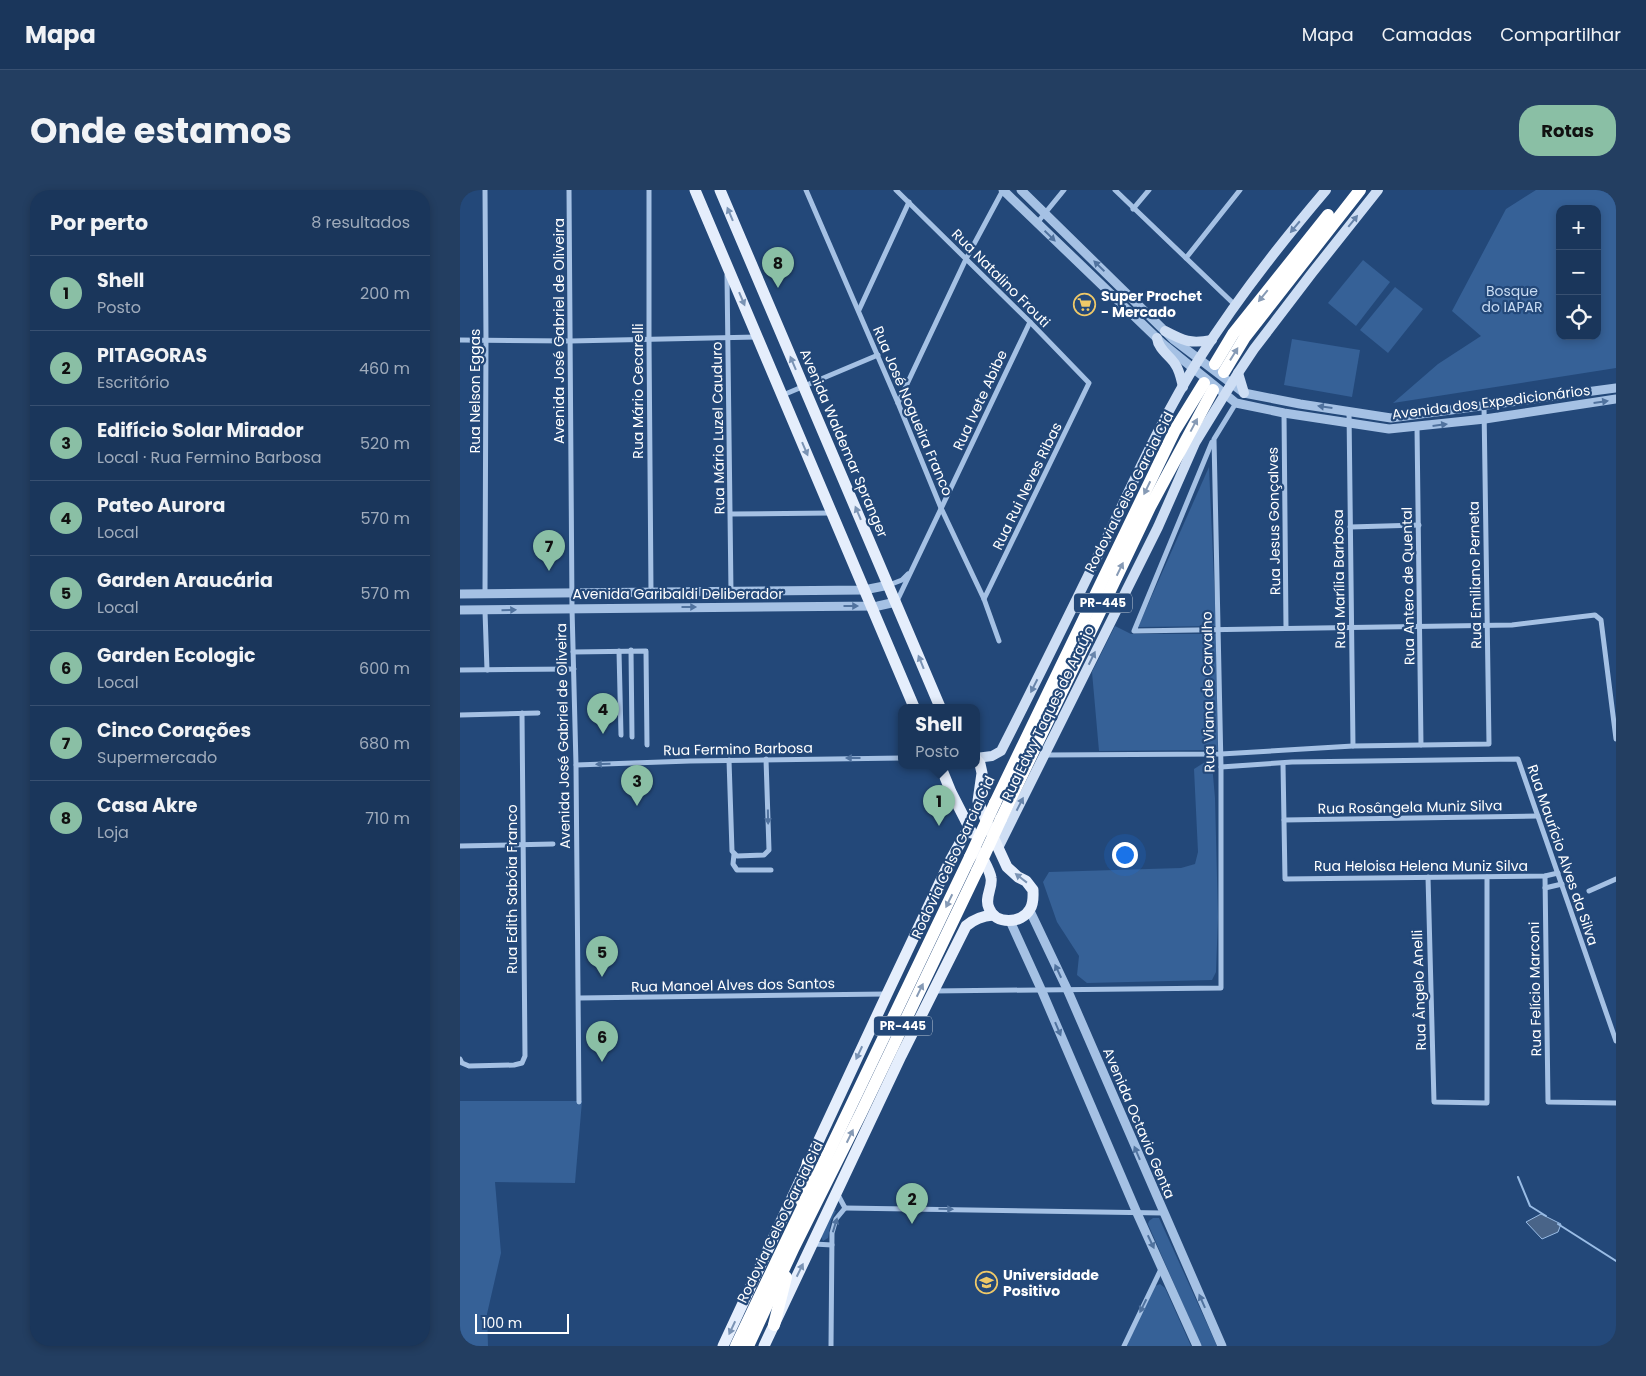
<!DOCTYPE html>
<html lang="pt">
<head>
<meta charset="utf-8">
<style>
	:root { --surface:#1a365b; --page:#233e61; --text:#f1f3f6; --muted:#9fabbb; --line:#385071; --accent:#8abfa5 }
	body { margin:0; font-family:Poppins,sans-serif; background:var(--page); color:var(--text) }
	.controls { position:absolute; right:15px; top:15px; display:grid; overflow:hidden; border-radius:10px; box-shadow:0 2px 8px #0003 }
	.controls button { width:45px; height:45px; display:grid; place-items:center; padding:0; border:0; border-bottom:1px solid var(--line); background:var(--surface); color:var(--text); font:25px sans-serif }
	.scale { position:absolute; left:15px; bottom:12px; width:94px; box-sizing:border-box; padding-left:5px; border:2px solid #fff; border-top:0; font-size:14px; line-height:18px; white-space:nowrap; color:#fff; -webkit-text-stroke:4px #234879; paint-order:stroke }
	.you { position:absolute; left:664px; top:664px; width:18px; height:18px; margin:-12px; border:4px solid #fff; border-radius:50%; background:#1a73e8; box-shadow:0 0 0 8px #1a73e833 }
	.badge { display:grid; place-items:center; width:32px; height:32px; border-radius:50%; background:var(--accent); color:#111; font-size:16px; font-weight:700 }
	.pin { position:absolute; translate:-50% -41px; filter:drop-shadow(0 1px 2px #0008) }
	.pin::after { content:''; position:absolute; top:26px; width:18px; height:15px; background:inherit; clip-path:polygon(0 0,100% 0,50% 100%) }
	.popup { position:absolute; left:438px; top:514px; width:82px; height:65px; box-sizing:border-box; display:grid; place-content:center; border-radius:10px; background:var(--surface); filter:drop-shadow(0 1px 4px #0005); font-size:16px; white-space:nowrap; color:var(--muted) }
	.popup b { font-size:19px; color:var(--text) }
	.popup::after { content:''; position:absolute; left:50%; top:100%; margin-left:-10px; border:10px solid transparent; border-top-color:var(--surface) }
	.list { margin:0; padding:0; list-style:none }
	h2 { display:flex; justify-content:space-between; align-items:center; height:65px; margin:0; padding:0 20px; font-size:21px }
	h2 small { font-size:16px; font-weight:400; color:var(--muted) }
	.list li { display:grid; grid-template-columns:32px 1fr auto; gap:15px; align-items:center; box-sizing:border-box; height:75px; padding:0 20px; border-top:1px solid var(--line) }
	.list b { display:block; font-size:19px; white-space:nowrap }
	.list p { margin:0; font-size:16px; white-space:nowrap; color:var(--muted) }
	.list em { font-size:16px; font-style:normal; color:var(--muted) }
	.icon { flex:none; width:28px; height:28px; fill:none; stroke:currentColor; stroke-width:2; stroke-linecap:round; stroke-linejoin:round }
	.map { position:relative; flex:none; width:1156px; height:1156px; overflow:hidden; border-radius:20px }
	header { display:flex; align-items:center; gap:30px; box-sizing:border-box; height:70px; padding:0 25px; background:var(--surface); border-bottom:1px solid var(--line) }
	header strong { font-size:24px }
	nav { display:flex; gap:28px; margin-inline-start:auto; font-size:18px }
	.intro { display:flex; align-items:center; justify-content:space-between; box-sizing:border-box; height:120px; padding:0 30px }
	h1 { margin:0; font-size:35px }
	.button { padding:12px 22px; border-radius:20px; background:var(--accent); color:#111; font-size:18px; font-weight:700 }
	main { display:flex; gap:30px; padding:0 30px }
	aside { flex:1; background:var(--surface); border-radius:20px; box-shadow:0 2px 8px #0003 }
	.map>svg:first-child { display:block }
</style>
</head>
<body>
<header>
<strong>Mapa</strong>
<nav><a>Mapa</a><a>Camadas</a><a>Compartilhar</a></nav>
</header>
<div class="intro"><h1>Onde estamos</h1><a class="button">Rotas</a></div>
<main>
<aside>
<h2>Por perto<small>8 resultados</small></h2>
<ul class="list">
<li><span class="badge">1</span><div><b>Shell</b><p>Posto</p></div><em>200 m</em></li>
<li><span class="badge">2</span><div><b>PITAGORAS</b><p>Escritório</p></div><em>460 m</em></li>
<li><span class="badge">3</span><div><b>Edifício Solar Mirador</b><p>Local · Rua Fermino Barbosa</p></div><em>520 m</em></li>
<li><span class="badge">4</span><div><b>Pateo Aurora</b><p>Local</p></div><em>570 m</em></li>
<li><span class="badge">5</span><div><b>Garden Araucária</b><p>Local</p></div><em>570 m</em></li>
<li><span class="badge">6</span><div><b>Garden Ecologic</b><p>Local</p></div><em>600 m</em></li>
<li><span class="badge">7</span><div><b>Cinco Corações</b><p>Supermercado</p></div><em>680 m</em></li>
<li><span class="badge">8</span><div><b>Casa Akre</b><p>Loja</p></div><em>710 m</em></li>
</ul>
</aside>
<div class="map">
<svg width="1156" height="1156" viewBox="0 0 1156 1156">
	<rect width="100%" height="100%" fill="#234879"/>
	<!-- green -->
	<g fill="#366197" fill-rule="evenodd">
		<path d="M1076 0H1156V178L933 213 978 174 1021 146 992 121 1046 19ZM1100 19H1137V146H1100Z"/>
		<polygon points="903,70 930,92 896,136 868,113"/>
		<polygon points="935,97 963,119 928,163 900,140"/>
		<polygon points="832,149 900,160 892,207 824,195"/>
		<polygon points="749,277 756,436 678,437"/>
		<polygon points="655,436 671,444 756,444 758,560 639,561 632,482"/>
		<polygon points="745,572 752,574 755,608 758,727 756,782 752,790 627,793 617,785 619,766 597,732 583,692 589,682 721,678 735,674 738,662 734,579"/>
		<polygon points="0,911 122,911 115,993 35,992 41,1063 27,1124 28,1156 0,1156"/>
		<polygon points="374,1020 376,1021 371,1031 368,1048 363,1051 361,1047"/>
		<polygon points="693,1028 699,1028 757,1156 741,1156 688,1034 689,1031"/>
		<polygon points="700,1094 705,1098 731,1156 666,1156 695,1096"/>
	</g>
	<!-- water -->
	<polygon fill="#496488" stroke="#99bce5" points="1081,1024 1101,1034 1098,1042 1082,1049 1066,1032"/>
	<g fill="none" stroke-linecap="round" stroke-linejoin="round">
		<!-- stream -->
		<g stroke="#99bce5" stroke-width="2">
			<polyline points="1058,987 1070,1016 1086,1026"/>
			<polyline points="1098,1034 1156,1071"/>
		</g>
		<!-- minor -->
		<g stroke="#a5c1e4" stroke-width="5">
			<polyline points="109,0 112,418 116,575 119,912"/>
			<polyline points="189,0 189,149 191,402"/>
			<polyline points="346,0 438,213 481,318 524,409 539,451"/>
			<polyline points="436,0 570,132 629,193 524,409"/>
			<polyline points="655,0 775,115"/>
			<polyline points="673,19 689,0"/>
			<polyline points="577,33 604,0"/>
			<polyline points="726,68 780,0"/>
			<polyline points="267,85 271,402"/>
			<polyline points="399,120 449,12"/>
			<polyline points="0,150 110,151 297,147"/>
			<polyline points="323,205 418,165"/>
			<polyline points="438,213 506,69 543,0"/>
			<polyline points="889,221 893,556"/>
			<polyline points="824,223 826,438"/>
			<polyline points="957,237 961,555"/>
			<polyline points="752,252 674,441 1052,435 1135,425 1141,430 1156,549"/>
			<polyline points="271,324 372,323"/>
			<polyline points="890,337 959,335"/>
			<polyline points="429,395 442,390 448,384"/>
			<polyline points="25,403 26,149 25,0"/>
			<polyline points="437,411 570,132"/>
			<polyline points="25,421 27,480"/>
			<polyline points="171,460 172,547"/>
			<polyline points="159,461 161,545"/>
			<polyline points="113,462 186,461 187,555"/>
			<polyline points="0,480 114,479"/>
			<polyline points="0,525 78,523"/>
			<polyline points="585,565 761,564 893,556 1029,554 1024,216"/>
			<polyline points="269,570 272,661 277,666 304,665 309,660 306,569"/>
			<polyline points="823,574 825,689 1085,686 1098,683"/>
			<polyline points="116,575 230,571 442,568"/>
			<polyline points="761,577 832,572 1058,569 1156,851"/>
			<polyline points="824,630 1078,626"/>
			<polyline points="0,656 93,654"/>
			<polyline points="274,664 273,674 277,680 311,680"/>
			<polyline points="1085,686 1088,912 1156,913"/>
			<polyline points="968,687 974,912 1027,913 1027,687"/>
			<polyline points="1085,698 1102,694"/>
			<polyline points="1129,701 1156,689"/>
			<polyline points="473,801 761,798 761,577 754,249 776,213"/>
			<polyline points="119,808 426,804"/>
			<polyline points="0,869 2,873 9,876 54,875 62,873 65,866 62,523"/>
			<polyline points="377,1003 385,1018"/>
			<polyline points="385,1018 703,1023"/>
			<polyline points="354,1054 372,1055"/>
			<polyline points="371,1156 372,1043 376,1029 385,1018"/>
			<polyline points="664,1156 702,1077"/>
		</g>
		<!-- tertiary -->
		<g stroke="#a5c1e4" stroke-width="9">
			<polyline points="543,0 702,153 776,213 824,223 929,239 1025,229 1156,209"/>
			<polyline points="561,0 714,150 784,203 840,214 931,228 1156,198"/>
			<polyline points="0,404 404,400 429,395"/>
			<polyline points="0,420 418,416 436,412"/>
			<polyline points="570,721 607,799 762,1156"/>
			<polyline points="550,731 581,799 677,1023 737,1156"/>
		</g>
		<!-- secondary -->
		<g stroke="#cedef4" stroke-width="10">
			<path d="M705 141C724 151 730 154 752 150"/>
			<path d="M697 148C698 159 710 166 715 174 720 181 721 189 723 197"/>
			<polyline points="778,183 784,203"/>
			<path d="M516 568 532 566 541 561C577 490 612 419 647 347 676 287 703 226 739 169 777 109 820 54 866 0"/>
			<polyline points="538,658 698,337 735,253 778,183 794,159 852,83 918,0"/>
		</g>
		<!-- primary -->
		<g stroke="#e5eefc" stroke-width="11">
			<polyline points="235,0 454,517"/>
			<polyline points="260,0 480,517"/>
			<path d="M516 569 520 574 522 583 518 611 529 638 547 677 558 687 566 691 573 700C573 706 574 713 570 719 562 734 535 735 529 718 524 708 533 697 531 688 530 680 523 670 520 663"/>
			<polyline points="480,575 491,602 512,643"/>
			<polyline points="263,1156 427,804 490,671 509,637"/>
			<path d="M304 1156 441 866 506 736C514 729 522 726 533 725"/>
		</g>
		<!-- motorway -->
		<g stroke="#fff" stroke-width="12">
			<polyline points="755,174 773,144 868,25"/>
			<polyline points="764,182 785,147 900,0"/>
			<polyline points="535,613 715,240 744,193"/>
			<polyline points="541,629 690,317 753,200"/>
			<polyline points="342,1012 348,972"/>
			<polyline points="314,1135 326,1087"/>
			<polyline points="276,1156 510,667"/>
			<polyline points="288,1156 334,1057 401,923 517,681"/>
		</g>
		<!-- motorway-bridge -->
		<g stroke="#fff" stroke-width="12">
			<polyline points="510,667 535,613"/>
			<polyline points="517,681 541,629"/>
		</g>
	</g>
	<!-- one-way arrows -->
	<defs><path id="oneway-solid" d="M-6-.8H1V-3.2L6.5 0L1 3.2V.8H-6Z" transform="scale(1.25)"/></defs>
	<g fill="#7a93b4">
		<use href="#oneway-solid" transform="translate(270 24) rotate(-113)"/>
		<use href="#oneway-solid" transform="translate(282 109) rotate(67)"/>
		<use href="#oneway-solid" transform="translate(333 173) rotate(-113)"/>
		<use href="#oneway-solid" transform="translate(345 259) rotate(67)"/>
		<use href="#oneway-solid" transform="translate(398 323) rotate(-113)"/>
		<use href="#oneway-solid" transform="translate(461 472) rotate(-112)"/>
		<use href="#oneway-solid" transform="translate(561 688) rotate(-142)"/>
		<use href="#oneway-solid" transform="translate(399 863) rotate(115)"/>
		<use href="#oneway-solid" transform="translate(340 1080) rotate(-64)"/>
		<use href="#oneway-solid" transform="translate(272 1138) rotate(115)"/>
	</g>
	<g fill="#6784aa">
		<use href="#oneway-solid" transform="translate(893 31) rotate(-51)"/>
		<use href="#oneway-solid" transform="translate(835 37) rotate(130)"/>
		<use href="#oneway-solid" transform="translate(632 468) rotate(-64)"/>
		<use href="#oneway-solid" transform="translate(574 496) rotate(117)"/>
		<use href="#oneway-solid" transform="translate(560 614) rotate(-63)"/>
	</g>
	<g fill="#50729e">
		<use href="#oneway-solid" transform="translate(590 46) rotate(44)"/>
		<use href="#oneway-solid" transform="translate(639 76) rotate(-136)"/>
		<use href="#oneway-solid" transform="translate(1141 212) rotate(-8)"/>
		<use href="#oneway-solid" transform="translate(865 217) rotate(-172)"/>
		<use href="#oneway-solid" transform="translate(980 235) rotate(-7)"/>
		<use href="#oneway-solid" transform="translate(391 416)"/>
		<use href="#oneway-solid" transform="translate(229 417)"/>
		<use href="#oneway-solid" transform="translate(49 420) rotate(-2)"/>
		<use href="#oneway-solid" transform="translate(393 568) rotate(180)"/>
		<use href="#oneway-solid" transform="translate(143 574) rotate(178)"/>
		<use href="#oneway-solid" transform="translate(308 627) rotate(89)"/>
		<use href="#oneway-solid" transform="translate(598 781) rotate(-115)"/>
		<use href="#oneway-solid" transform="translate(598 839) rotate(67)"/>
		<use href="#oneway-solid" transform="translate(677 963) rotate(-113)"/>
		<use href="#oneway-solid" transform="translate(486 1019) rotate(1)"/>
		<use href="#oneway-solid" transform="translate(375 1035) rotate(-73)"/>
		<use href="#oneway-solid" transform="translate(691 1052) rotate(65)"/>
		<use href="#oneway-solid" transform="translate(742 1111) rotate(-114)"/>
		<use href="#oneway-solid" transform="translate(683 1116) rotate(116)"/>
	</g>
	<g fill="#869ab5">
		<use href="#oneway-solid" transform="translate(803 106) rotate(129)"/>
		<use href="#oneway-solid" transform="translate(774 164) rotate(-58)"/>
		<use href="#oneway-solid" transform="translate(734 235) rotate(-62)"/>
		<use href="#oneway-solid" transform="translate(687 298) rotate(116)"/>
		<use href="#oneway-solid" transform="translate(660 379) rotate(-64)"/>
		<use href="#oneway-solid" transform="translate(489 711) rotate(116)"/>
		<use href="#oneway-solid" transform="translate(460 800) rotate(-64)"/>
		<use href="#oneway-solid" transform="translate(390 946) rotate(-64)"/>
	</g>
	<!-- icons -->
	<defs>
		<symbol id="supermarket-ring" viewBox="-11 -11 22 22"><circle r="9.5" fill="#234879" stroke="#efc968" stroke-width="1.5"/><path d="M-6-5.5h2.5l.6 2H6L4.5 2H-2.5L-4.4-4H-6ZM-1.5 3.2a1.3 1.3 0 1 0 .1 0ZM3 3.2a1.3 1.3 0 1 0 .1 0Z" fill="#efc968"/></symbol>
		<symbol id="university-ring" viewBox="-11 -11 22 22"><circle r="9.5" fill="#234879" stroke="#efc968" stroke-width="1.5"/><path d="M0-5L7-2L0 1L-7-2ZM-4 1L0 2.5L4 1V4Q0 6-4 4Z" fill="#efc968"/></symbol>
	</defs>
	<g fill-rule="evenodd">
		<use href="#supermarket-ring" x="612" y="102" width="25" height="25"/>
		<use href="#university-ring" x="514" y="1080" width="25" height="25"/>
	</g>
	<g text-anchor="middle" stroke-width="4.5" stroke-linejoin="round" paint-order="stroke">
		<!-- shield labels -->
		<g fill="#234879" stroke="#bdc8d7" stroke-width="1">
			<rect x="614" y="403.5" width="58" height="19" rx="4"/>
			<rect x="414" y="826.5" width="58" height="19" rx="4"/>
		</g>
		<g font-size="12" font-weight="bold" fill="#fff">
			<text x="643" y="417">PR-445</text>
			<text x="443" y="840">PR-445</text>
		</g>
		<!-- street labels -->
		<g font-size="14" fill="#fff" stroke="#234879">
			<text transform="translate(541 88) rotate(45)" y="5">Rua Natalino Frouti</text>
			<text transform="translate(99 141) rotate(-90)" y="5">Avenida José Gabriel de Oliveira</text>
			<text transform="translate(15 201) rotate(-90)" y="5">Rua Nelson Eggas</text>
			<text transform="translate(178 201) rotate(-90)" y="5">Rua Mário Cecarelli</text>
			<text transform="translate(520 210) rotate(-65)" y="5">Rua Ivete Abibe</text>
			<text transform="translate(1031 212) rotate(-7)" y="5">Avenida dos Expedicionários</text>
			<text transform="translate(453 221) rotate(67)" y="5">Rua José Nogueira Franco</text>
			<text transform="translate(258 238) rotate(-91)" y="5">Rua Mário Luzel Cauduro</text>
			<text transform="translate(384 253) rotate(67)" y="5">Avenida Waldemar Spranger</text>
			<text transform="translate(567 296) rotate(-64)" y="5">Rua Rui Neves Ribas</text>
			<text transform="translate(669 302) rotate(-63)" y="5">Rodovia Celso Garcia Cid</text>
			<text transform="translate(814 331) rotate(-91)" y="5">Rua Jesus Gonçalves</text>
			<text transform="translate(1015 385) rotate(-91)" y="5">Rua Emiliano Perneta</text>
			<text transform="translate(879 389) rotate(-91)" y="5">Rua Marília Barbosa</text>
			<text transform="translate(948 396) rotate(-91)" y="5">Rua Antero de Quental</text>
			<text x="218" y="409">Avenida Garibaldi Deliberador</text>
			<text transform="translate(748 502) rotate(-91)" y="5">Rua Viana de Carvalho</text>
			<text transform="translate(588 523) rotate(-64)" y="5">Rua Edwy Taques de Araújo</text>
			<text transform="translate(103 546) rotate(-91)" y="5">Avenida José Gabriel de Oliveira</text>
			<text transform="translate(278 559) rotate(-1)" y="5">Rua Fermino Barbosa</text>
			<text transform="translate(950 617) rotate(-1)" y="5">Rua Rosângela Muniz Silva</text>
			<text transform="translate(1103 665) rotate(71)" y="5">Rua Maurício Alves da Silva</text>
			<text transform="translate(493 667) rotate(-65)" y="5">Rodovia Celso Garcia Cid</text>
			<text x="961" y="681">Rua Heloisa Helena Muniz Silva</text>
			<text transform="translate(52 699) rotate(-90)" y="5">Rua Edith Sabóia Franco</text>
			<text transform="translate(273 795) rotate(-1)" y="5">Rua Manoel Alves dos Santos</text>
			<text transform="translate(1075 799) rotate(-91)" y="5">Rua Felício Marconi</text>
			<text transform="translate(959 800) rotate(-92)" y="5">Rua Ângelo Anelli</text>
			<text transform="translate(679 933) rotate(67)" y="5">Avenida Octavio Genta</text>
			<text transform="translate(320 1032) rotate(-64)" y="5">Rodovia Celso Garcia Cid</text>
		</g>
		<!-- park labels -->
		<g font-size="14" fill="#c7dbf3" stroke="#234879">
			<text x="1052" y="106">Bosque<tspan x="1052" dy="16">do IAPAR</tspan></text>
		</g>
		<!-- poi labels -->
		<g font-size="14" font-weight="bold" fill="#fff" stroke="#234879" text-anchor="start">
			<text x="641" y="111">Super Prochet<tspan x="641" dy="16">- Mercado</tspan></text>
			<text x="543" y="1090">Universidade<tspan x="543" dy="16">Positivo</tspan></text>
		</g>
	</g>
</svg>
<div class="controls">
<button>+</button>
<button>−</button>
<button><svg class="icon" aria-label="locate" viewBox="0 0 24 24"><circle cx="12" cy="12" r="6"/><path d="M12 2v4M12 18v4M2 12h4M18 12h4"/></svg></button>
</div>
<div class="scale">100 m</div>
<div class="you"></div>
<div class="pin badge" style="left:479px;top:636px">1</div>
<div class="popup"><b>Shell</b>Posto</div>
<div class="pin badge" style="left:452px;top:1034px">2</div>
<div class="pin badge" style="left:177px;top:616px">3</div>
<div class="pin badge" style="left:143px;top:544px">4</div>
<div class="pin badge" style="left:142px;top:787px">5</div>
<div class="pin badge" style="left:142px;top:872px">6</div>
<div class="pin badge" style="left:89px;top:381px">7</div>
<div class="pin badge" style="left:318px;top:98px">8</div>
</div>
</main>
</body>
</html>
